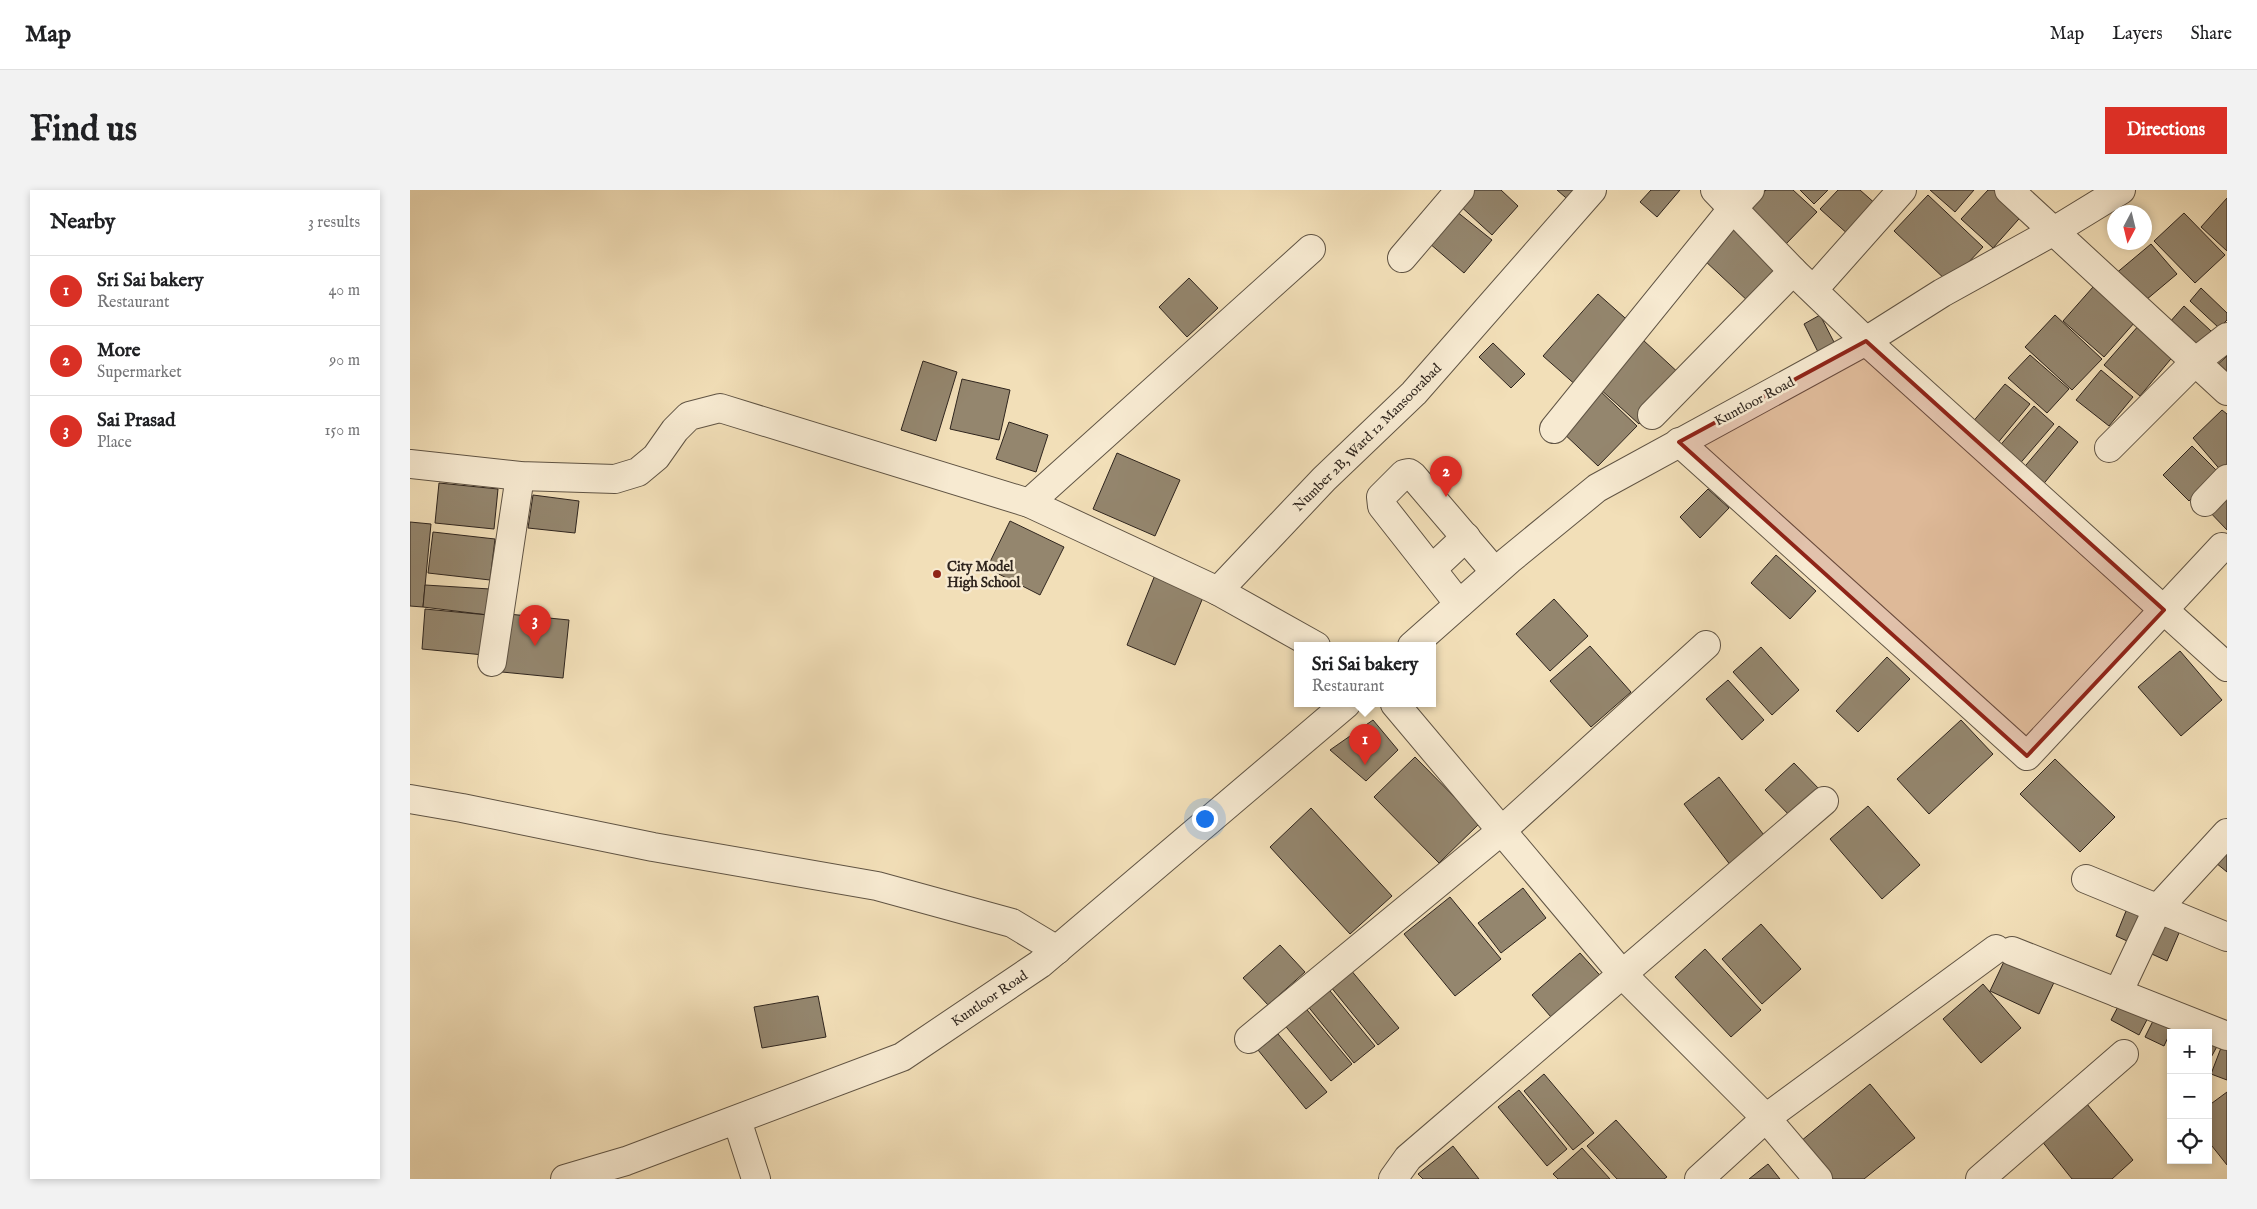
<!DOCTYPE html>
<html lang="en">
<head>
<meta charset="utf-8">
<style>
	:root { --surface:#fff; --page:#f2f2f2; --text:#202124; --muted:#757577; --line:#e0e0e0; --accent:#d93025 }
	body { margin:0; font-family:"IM FELL English",serif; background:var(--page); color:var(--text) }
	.controls { position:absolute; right:15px; bottom:15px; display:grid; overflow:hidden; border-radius:0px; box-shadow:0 2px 8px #0003 }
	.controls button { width:45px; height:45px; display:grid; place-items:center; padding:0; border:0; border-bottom:1px solid var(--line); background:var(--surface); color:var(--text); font:25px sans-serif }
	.compass { position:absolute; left:1697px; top:15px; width:45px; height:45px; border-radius:50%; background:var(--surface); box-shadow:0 2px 8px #0003; rotate:187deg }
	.you { position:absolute; left:794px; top:628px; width:18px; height:18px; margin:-12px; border:4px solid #fff; border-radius:50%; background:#1a73e8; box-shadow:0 0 0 8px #1a73e833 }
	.badge { display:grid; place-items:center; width:32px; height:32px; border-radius:50%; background:var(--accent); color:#fff; font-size:16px; font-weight:700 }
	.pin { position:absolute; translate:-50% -41px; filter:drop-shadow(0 1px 2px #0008) }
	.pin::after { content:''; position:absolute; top:26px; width:18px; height:15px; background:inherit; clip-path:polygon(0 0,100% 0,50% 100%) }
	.popup { position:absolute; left:884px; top:452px; width:142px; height:65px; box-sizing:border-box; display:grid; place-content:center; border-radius:0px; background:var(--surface); filter:drop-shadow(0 1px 4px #0005); font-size:16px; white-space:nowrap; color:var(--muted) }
	.popup b { font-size:19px; color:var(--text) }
	.popup::after { content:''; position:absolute; left:50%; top:100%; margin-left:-10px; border:10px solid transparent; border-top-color:var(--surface) }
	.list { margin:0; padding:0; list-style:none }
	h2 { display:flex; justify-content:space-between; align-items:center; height:65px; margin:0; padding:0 20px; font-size:21px }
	h2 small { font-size:16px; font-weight:400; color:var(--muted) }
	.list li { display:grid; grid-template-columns:32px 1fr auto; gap:15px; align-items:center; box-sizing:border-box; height:70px; padding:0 20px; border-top:1px solid var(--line) }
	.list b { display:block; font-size:19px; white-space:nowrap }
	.list p { margin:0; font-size:16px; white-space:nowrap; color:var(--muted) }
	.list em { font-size:16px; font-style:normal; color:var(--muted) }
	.icon { flex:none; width:28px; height:28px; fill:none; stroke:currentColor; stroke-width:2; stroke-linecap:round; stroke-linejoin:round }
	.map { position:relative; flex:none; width:1817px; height:989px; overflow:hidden; border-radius:0px }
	header { display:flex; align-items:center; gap:30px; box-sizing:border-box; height:70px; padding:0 25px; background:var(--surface); border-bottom:1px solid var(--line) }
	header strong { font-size:24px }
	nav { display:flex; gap:28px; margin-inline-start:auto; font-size:18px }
	.intro { display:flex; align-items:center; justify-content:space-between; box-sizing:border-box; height:120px; padding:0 30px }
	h1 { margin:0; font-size:35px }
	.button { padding:12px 22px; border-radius:0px; background:var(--accent); color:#fff; font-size:18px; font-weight:700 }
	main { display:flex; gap:30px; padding:0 30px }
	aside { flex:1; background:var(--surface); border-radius:0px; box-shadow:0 2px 8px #0003 }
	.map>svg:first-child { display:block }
</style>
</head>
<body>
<header>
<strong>Map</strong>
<nav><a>Map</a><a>Layers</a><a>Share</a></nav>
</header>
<div class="intro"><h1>Find us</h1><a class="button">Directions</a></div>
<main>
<aside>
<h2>Nearby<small>3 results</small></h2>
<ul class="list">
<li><span class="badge">1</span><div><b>Sri Sai bakery</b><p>Restaurant</p></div><em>40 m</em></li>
<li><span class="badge">2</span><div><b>More</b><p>Supermarket</p></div><em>90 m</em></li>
<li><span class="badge">3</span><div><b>Sai Prasad</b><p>Place</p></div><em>150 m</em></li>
</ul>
</aside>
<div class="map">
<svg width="1817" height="989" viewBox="0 0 1817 989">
	<rect width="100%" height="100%" fill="#f2dfb8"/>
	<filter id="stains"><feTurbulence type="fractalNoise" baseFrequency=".004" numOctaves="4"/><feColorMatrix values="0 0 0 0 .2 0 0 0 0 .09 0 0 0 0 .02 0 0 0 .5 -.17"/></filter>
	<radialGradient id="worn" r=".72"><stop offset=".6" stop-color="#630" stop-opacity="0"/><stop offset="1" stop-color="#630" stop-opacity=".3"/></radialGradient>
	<!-- building -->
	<g fill="#94866e" stroke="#2f251e">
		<polygon points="1059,0 1091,0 1108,16 1082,45 1047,13"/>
		<polygon points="1147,0 1175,0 1163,14"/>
		<polygon points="1241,0 1270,0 1247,27 1230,12"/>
		<polygon points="1356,0 1383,0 1407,22 1374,56 1336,21"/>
		<polygon points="1390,0 1418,0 1404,14"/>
		<polygon points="1428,0 1450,0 1468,16 1440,46 1410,19"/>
		<polygon points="1520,0 1564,0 1545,22"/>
		<polygon points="1578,0 1594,0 1616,21 1583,58 1551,29"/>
		<polygon points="1518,5 1573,57 1539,93 1484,41"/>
		<polygon points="1817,8 1817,61 1791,37"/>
		<polygon points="1046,21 1082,50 1054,83 1019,53"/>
		<polygon points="1774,23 1815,65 1785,93 1744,51"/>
		<polygon points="1329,32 1376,75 1340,113 1293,69"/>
		<polygon points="1741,54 1767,84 1730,115 1704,85"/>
		<polygon points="779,88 808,118 777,147 749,117"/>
		<polygon points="1683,97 1725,132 1694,167 1653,131"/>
		<polygon points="1791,98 1817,123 1817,130 1809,138 1780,111"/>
		<polygon points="1188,104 1223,135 1168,197 1133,166"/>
		<polygon points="1774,116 1801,141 1786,158 1759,133"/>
		<polygon points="1410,125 1425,154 1408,162 1394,134"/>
		<polygon points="1645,125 1692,169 1662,200 1615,157"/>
		<polygon points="1730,134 1765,164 1730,206 1694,175"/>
		<polygon points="1233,150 1272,186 1229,234 1189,198"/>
		<polygon points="1083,153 1115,184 1101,198 1069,167"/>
		<polygon points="1620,165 1659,199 1637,223 1598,188"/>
		<polygon points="1817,166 1817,189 1805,177"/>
		<polygon points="513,171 547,182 526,251 491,240"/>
		<polygon points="1691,180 1723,207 1699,236 1666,210"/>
		<polygon points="552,189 600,200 589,250 540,239"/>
		<polygon points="1595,194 1620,214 1586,255 1561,234"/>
		<polygon points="1187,198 1227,236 1188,276 1149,239"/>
		<polygon points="1624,216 1644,234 1607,277 1587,259"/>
		<polygon points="1812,220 1817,224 1817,278 1813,283 1783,248"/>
		<polygon points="599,232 638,245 626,282 586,269"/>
		<polygon points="1649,236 1668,252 1631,297 1611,281"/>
		<polygon points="1782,256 1808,282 1779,311 1753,285"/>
		<polygon points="707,263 770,290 745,346 683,319"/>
		<polygon points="29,293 88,299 84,339 25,333"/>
		<polygon points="1817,296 1817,340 1795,317"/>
		<polygon points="1298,299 1319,318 1290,348 1270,327"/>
		<polygon points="123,305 169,311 165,343 118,338"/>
		<polygon points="600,331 654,357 630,405 577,378"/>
		<polygon points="0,332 21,334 13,417 0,416"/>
		<polygon points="23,342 85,349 80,390 18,383"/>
		<polygon points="1366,365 1406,401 1380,429 1341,393"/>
		<polygon points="745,385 794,405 765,475 717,455"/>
		<polygon points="15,395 80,399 78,425 13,417"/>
		<polygon points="1144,409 1178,446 1140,481 1106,444"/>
		<polygon points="15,419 78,425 74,465 12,459"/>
		<polygon points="98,424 159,430 153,488 92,482"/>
		<polygon points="1180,456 1221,502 1181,537 1140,491"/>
		<polygon points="1351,457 1389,500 1362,525 1323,482"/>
		<polygon points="1770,461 1812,510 1771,546 1728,497"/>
		<polygon points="1477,467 1500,489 1448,542 1426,521"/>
		<polygon points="1318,490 1354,530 1332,550 1296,509"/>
		<polygon points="963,530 988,560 956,591 920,560"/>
		<polygon points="1551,530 1583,564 1519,624 1487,589"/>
		<polygon points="1005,567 1070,633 1029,673 964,607"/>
		<polygon points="1645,569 1705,627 1670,662 1610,604"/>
		<polygon points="1384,573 1410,600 1381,627 1355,600"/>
		<polygon points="1309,587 1357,649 1321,676 1274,614"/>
		<polygon points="1458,616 1510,675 1472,709 1420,649"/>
		<polygon points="901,618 982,706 940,744 860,657"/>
		<polygon points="1817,661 1817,682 1806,673"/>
		<polygon points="1113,698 1136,728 1091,763 1068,733"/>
		<polygon points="1040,707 1091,769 1045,806 994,744"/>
		<polygon points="1718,716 1740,725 1726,755 1706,746"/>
		<polygon points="1746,725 1772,736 1757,771 1731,759"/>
		<polygon points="1351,734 1391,779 1352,814 1312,769"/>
		<polygon points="870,755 895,782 858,815 833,788"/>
		<polygon points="1295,759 1351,820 1321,847 1265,787"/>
		<polygon points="1599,761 1648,784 1629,824 1580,801"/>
		<polygon points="1170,763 1196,792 1147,834 1122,805"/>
		<polygon points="940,779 989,838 968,855 920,796"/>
		<polygon points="1573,794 1611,838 1571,873 1533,829"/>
		<polygon points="916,796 965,856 944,873 896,814"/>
		<polygon points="408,806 416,847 352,858 344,817"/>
		<polygon points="1712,809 1740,824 1729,845 1701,830"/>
		<polygon points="893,815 942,874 921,891 872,832"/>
		<polygon points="1748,821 1766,830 1754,856 1735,847"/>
		<polygon points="1798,843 1811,849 1798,873"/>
		<polygon points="868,844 917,902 896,919 848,860"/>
		<polygon points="1814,850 1817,852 1817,890 1801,884"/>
		<polygon points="1134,884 1184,943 1163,960 1114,901"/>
		<polygon points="1460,894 1505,948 1454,989 1423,989 1391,951"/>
		<polygon points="1109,900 1157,959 1137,976 1088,917"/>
		<polygon points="1817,902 1817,975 1798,951 1798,916"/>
		<polygon points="1677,914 1723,970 1702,989 1662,989 1631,950"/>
		<polygon points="1206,930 1257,987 1254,989 1207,989 1177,956"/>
		<polygon points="1043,956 1069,989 1013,989 1008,984"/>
		<polygon points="1172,958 1200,989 1148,989 1143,984"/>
		<polygon points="1358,974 1370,989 1339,989"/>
	</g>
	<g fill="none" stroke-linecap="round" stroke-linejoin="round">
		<defs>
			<g id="minor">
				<polyline points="1305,0 1383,81 1456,151 1817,477"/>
				<polyline points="1599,0 1817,201"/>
				<polyline points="992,68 1050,0"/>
				<polyline points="1404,99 1492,0"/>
				<polyline points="1242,225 1383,81"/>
				<polyline points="1144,239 1323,18 1340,0"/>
				<polyline points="1269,252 1617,566 1812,357"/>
				<polyline points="1699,258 1785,172 1817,147"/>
				<polyline points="0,274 110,286 205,289 228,282 246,267 265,240 279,226 310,218 619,313 808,401 906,456"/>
				<polyline points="1795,312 1817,289"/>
				<polyline points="619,313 901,59"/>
				<polyline points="1022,379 1056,347"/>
				<polyline points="808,401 914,289 1004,203 1182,0"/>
				<polyline points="1049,414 972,316 971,307 994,284 999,283 1003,286 1085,382"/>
				<polyline points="1002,456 1099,370 1187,298 1456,151 1532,103 1644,41 1711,0"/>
				<polyline points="82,472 110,286"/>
				<polyline points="985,514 1213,785 1356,928 1408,989"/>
				<polyline points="0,609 52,618 243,657 467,696 602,733 647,760"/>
				<polyline points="1676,689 1817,747"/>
				<polyline points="1602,761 1817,846"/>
				<polyline points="1708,803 1748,718 1817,643"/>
				<polyline points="839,849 1090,642 1296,455"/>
				<polyline points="327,930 346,989"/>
				<polyline points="155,989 216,971 492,867 630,774 936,514"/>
				<polyline points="983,989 998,968 1414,611"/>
				<polyline points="1289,989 1356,928 1586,759"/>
				<polyline points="1570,989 1714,864"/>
			</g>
		</defs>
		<!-- minor casing -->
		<use href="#minor" stroke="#605444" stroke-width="30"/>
		<!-- minor -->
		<use href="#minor" stroke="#f7ead1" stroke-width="28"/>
	</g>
	<!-- marked area -->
	<path fill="#8f2418" fill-opacity="0.2" stroke="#8f2418" stroke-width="4" stroke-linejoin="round" d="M1456 151 1754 420 1617 566 1269 252Z"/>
	<!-- markers -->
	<circle fill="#8f2418" stroke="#f7ead1" stroke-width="2" cx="527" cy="384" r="5"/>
	<g text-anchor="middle" stroke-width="5" stroke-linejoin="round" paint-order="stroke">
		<!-- street labels -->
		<g font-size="14" fill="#2f251e" stroke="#f7ead1">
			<text transform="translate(1344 211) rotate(-28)" y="5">Kuntloor Road</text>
			<text transform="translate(957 247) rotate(-45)" y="5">Number 2B, Ward 12 Mansoorabad</text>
			<text transform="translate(579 808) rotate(-34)" y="5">Kuntloor Road</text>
		</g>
		<!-- poi labels -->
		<g font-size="14" font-weight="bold" fill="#2f251e" stroke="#f7ead1" text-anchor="start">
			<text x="537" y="381">City Model<tspan x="537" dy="16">High School</tspan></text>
		</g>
	</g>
	<rect width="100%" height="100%" filter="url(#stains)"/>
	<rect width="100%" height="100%" fill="url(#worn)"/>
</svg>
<div class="controls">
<button>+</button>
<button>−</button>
<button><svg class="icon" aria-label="locate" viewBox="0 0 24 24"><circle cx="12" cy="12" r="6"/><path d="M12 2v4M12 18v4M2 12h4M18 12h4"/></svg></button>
</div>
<svg class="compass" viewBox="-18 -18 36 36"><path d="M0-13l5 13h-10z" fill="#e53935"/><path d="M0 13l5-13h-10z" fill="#757577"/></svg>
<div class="you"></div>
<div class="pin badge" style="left:955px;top:575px">1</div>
<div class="popup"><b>Sri Sai bakery</b>Restaurant</div>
<div class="pin badge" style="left:1036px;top:307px">2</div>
<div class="pin badge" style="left:125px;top:456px">3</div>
</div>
</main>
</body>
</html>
